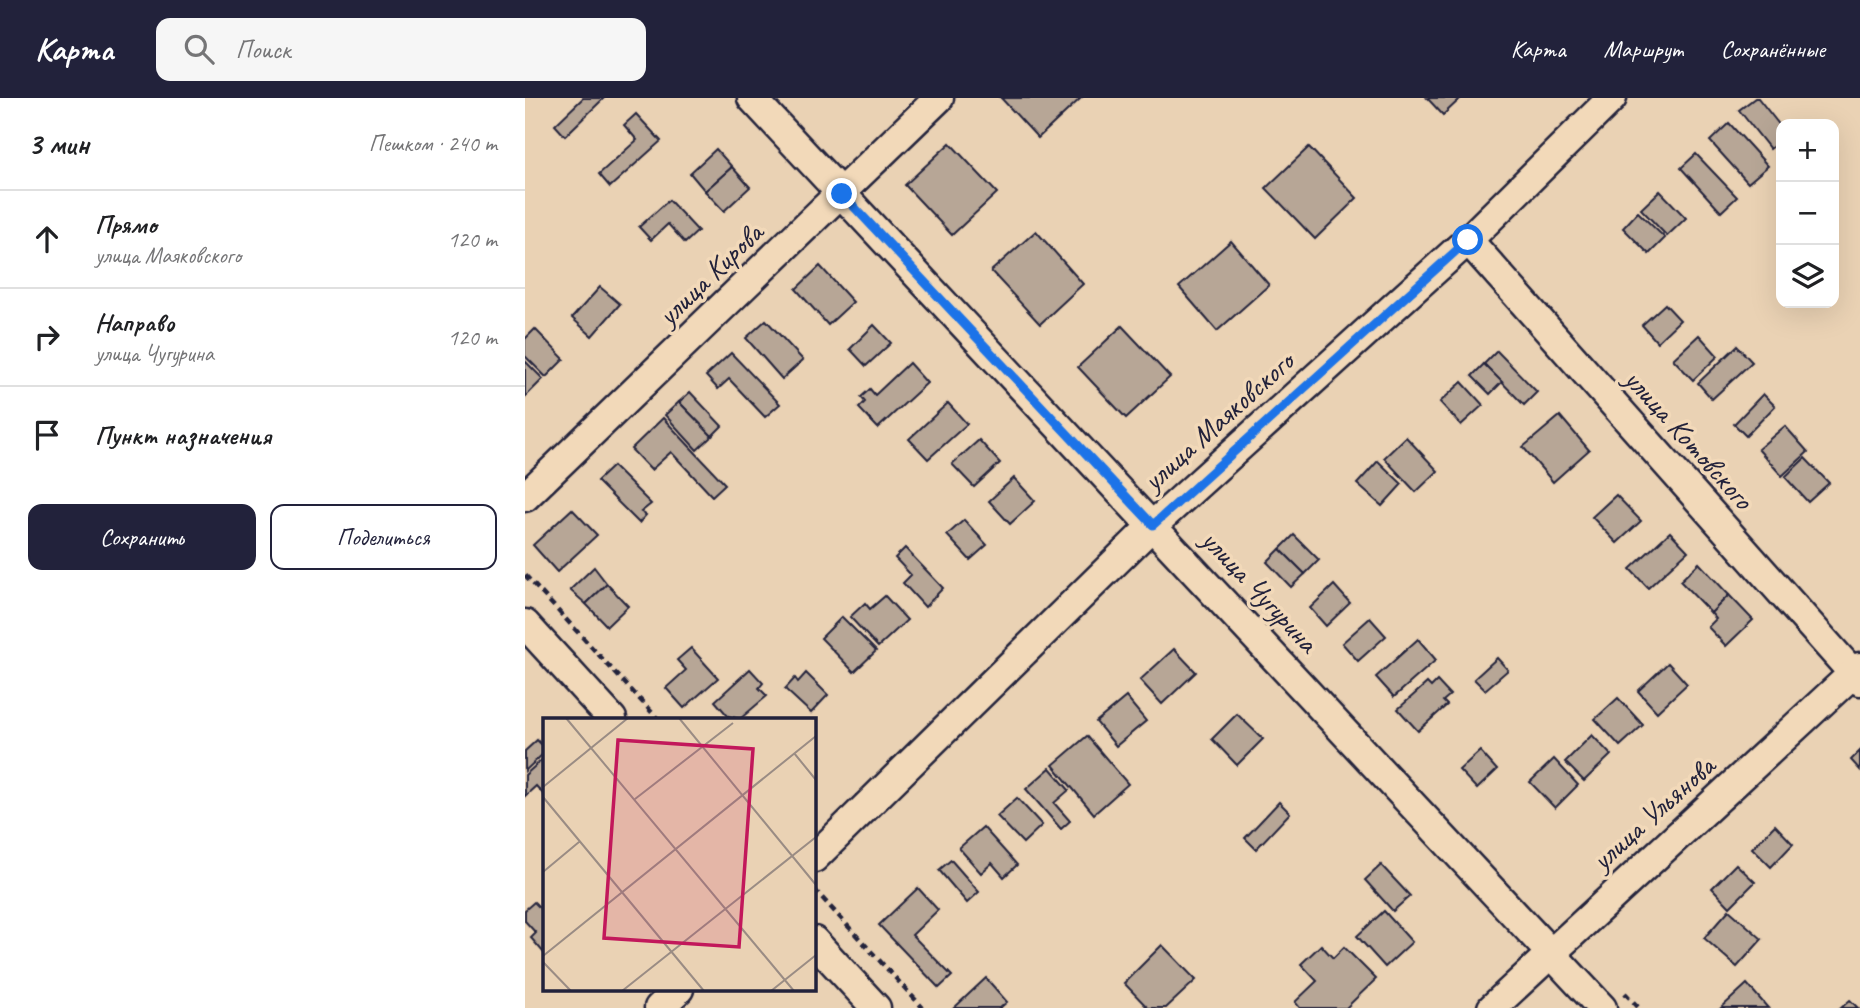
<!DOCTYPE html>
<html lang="ru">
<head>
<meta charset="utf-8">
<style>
	:root { --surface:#fff; --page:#f6f6f6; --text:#202124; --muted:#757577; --line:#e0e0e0; --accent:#22223b }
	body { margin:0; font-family:Caveat,sans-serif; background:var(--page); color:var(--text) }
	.controls { position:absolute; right:21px; top:21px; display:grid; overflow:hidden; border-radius:14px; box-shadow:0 7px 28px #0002 }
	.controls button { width:63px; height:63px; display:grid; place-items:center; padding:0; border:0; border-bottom:2px solid var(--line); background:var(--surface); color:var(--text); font:35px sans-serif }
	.stop { position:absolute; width:21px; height:21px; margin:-16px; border:5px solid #1a73e8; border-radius:50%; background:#fff }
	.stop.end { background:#1a73e8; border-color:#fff; box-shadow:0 2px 7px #0008 }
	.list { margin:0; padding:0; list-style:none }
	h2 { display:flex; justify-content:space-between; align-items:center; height:91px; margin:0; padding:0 28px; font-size:30px }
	h2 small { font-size:23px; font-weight:400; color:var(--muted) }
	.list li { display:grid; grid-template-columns:46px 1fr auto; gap:21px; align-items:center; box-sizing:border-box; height:98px; padding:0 28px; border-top:2px solid var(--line) }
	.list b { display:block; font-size:26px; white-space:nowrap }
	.list p { margin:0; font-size:23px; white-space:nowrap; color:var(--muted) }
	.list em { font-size:23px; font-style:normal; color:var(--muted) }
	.actions { display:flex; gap:14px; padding:21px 28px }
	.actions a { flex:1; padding:16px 0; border:2px solid var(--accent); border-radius:14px; text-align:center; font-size:24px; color:var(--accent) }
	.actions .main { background:var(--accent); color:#fff }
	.icon { flex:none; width:38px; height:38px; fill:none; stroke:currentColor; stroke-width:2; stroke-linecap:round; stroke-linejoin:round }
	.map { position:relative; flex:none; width:1335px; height:910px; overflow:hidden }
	header { display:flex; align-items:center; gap:42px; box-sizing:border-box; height:98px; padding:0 35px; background:var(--accent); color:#fff }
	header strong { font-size:33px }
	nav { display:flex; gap:38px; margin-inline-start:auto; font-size:24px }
	.search { width:490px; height:63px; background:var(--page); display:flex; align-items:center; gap:18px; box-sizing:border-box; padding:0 24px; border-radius:14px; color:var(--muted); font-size:26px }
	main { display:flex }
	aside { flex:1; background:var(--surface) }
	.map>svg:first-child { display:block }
</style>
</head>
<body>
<header>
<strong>Карта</strong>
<div class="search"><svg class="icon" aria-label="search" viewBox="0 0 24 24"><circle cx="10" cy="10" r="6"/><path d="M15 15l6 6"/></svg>Поиск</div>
<nav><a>Карта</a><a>Маршрут</a><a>Сохранённые</a></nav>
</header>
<main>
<aside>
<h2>3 мин<small>Пешком · 240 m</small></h2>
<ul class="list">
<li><svg class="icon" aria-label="ahead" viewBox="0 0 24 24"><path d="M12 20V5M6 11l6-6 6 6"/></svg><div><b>Прямо</b><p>улица Маяковского</p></div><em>120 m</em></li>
<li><svg class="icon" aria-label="right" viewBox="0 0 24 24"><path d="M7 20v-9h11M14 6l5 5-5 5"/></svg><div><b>Направо</b><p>улица Чугурина</p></div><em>120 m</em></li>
<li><svg class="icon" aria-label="arrive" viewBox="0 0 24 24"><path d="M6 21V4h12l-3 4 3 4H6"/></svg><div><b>Пункт назначения</b></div></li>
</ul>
<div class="actions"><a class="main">Сохранить</a><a>Поделиться</a></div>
</aside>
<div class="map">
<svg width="1335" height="910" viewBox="0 0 1335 910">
	<rect width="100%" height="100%" fill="#ead2b4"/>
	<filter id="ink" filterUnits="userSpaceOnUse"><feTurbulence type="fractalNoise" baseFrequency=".0143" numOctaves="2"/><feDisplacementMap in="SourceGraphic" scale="14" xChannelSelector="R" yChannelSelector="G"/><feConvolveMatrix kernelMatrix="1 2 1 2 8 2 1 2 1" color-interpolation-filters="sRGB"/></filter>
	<g filter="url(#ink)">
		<!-- building -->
		<g fill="#b7a696" stroke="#22223b" stroke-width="2">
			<polygon points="58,0 79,0 40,38 30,27"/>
			<polygon points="476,0 556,0 513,40"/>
			<polygon points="902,0 936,0 918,17"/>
			<polygon points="1230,0 1233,0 1256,29 1256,42 1245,51 1214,12"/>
			<polygon points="111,16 136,43 85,89 74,76 112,42 99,27"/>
			<polygon points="1204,25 1243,68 1223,85 1185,43"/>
			<polygon points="425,45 472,95 427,137 380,87"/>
			<polygon points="784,49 832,100 790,141 741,90"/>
			<polygon points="191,51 207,69 180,93 165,75"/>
			<polygon points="1171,56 1212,99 1196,114 1156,70"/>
			<polygon points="207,69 225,89 199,113 180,93"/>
			<polygon points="1135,93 1161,120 1142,138 1116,111"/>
			<polygon points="144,102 173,133 160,145 143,126 126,142 114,129"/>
			<polygon points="1113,114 1140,140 1124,156 1098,130"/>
			<polygon points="511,133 558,186 515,226 466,173"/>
			<polygon points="706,143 744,187 692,233 654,189"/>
			<polygon points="295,168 328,204 303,227 271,191"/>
			<polygon points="75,189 95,206 67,238 47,220"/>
			<polygon points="1140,206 1155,222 1132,244 1117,227"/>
			<polygon points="241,222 278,262 257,281 221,240"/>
			<polygon points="349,227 366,245 341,268 325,251"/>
			<polygon points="597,228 645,279 601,320 553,269"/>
			<polygon points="10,231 39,261 21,279 0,258 0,241"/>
			<polygon points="1174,237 1193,258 1168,282 1148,261"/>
			<polygon points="1212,248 1227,264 1187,301 1173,285"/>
			<polygon points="972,253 1012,294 999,307 959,266"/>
			<polygon points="206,255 255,306 240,319 204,281 193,291 181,278"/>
			<polygon points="0,263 18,281 0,299"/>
			<polygon points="384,265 402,285 353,330 334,310 340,304 336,299 345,291 350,297"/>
			<polygon points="959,266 977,284 965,296 947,278"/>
			<polygon points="937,284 958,307 936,327 915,304"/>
			<polygon points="165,294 197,328 187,338 154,304"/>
			<polygon points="1238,296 1250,308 1221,338 1209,326"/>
			<polygon points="154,304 187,338 172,352 140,317"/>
			<polygon points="423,305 442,326 403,361 384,341"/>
			<polygon points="1035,318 1064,352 1028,384 998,349"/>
			<polygon points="138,320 200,386 187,398 146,354 126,372 106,351"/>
			<polygon points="1260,328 1283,354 1257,378 1233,351"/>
			<polygon points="881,339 913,373 891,394 859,360"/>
			<polygon points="454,342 475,365 449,389 427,366"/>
			<polygon points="1280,360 1304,385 1283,404 1260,379"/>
			<polygon points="853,363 877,386 857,408 832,386"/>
			<polygon points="88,368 126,406 116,414 121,417 114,425 72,383"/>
			<polygon points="489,380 510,403 485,426 464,403"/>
			<polygon points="1091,397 1116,423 1092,445 1067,419"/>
			<polygon points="47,411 72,437 32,474 8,447"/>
			<polygon points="439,422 462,447 445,462 422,437"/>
			<polygon points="1145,434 1163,453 1123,490 1105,471"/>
			<polygon points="769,437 794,462 780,476 755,451"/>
			<polygon points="380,450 418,490 400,509 378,485 386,477 370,460"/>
			<polygon points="755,451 780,476 766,489 742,464"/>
			<polygon points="1174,465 1204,497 1186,515 1155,483"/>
			<polygon points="69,469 82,486 61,506 45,492"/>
			<polygon points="82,486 103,508 82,528 61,506"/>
			<polygon points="809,487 825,505 801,528 785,510"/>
			<polygon points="1204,497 1228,522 1201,548 1183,529 1191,521 1186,515"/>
			<polygon points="360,498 382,522 353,549 325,519 340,505 345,511"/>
			<polygon points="317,519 351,553 329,574 296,540"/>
			<polygon points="845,520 861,538 833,563 817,545"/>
			<polygon points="893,541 911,562 869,599 851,579"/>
			<polygon points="166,550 193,580 159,610 141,590 161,572 152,562"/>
			<polygon points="649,551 671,574 637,606 615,582"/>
			<polygon points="972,560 983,572 960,592 949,581"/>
			<polygon points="1143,565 1162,586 1132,614 1113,593"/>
			<polygon points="225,571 238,585 234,590 242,598 215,621 203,618 190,603"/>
			<polygon points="281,575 303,597 286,615 260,591 270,580 273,584"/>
			<polygon points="912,583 925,597 918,603 922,607 893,633 873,611 902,585 906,589"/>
			<polygon points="601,599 621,623 591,648 571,624"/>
			<polygon points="1093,600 1118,627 1095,648 1070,621"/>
			<polygon points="712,616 738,641 712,667 687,641"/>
			<polygon points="1067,637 1086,657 1059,683 1040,664"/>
			<polygon points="562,638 603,686 569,716 528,667"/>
			<polygon points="12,642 19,649 19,655 0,673 0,653"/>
			<polygon points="955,653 972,672 952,691 934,672"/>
			<polygon points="1335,653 1335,672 1326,662"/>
			<polygon points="19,660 19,697 11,688 0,698 0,677"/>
			<polygon points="1029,661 1053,687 1030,710 1005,684"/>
			<polygon points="525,670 544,692 529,705 545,723 536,731 501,691"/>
			<polygon points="492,700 517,727 498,745 472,718"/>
			<polygon points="754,704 765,715 731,751 720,740"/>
			<polygon points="1250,727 1268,746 1246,769 1227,750"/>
			<polygon points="458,729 492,767 479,779 467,765 456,775 434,750"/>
			<polygon points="426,762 454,794 442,805 414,772"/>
			<polygon points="1211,766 1230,784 1205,809 1187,790"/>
			<polygon points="856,767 885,798 868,813 840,782"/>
			<polygon points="393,790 413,812 387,837 427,878 414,890 354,827"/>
			<polygon points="9,804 19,814 19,855 6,840 11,835 0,823 0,812"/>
			<polygon points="1204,812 1237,841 1212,869 1179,840"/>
			<polygon points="859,813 887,844 860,869 832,838"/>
			<polygon points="637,847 671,882 641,910 623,910 599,885"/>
			<polygon points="796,847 808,860 819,849 851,881 821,910 775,910 770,904 792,883 776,866"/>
			<polygon points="461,880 482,904 475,910 429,910"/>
			<polygon points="1222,886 1243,910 1196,910"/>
			<polygon points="1325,902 1333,910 1316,910"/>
		</g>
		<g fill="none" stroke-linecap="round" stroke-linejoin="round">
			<defs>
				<g id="minor">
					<polyline points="227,0 1077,910"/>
					<polyline points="943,142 1335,583"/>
					<polyline points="0,399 414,0"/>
					<polyline points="0,526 87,621"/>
					<polyline points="289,760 628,427 943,142 1087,0"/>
					<polyline points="289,843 351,910"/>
					<polyline points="134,910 154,891"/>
					<polyline points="967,910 1335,569"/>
				</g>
			</defs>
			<!-- minor casing -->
			<use href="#minor" stroke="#22223b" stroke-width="33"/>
			<!-- path -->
			<g stroke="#22223b" stroke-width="4.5" stroke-dasharray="7 5" stroke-linecap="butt">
				<polyline points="0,477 133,621"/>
				<polyline points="289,791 398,910"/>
				<polyline points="1100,895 1114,910"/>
			</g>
			<!-- minor -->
			<use href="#minor" stroke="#f2d9b9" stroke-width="28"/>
		</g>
	</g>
	<g fill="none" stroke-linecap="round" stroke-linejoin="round" filter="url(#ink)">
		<!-- route -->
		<polyline stroke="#1a73e8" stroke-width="9" points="317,96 628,427 943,142"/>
	</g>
	<g text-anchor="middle" stroke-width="7" stroke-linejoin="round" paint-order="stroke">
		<!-- street labels -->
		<g font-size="30" fill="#22223b" stroke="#f2d9b9">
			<text transform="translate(185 176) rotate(-44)" y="10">улица Кирова</text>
			<text transform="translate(693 323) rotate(-42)" y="10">улица Маяковского</text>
			<text transform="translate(1164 341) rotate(48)" y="10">улица Котовского</text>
			<text transform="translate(735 493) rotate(47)" y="10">улица Чугурина</text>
			<text transform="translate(1128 715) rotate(-42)" y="10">улица Ульянова</text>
		</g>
	</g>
	<!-- overview -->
	<g transform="translate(18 620)">
		<rect width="273" height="273" fill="#ead2b4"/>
		<path fill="none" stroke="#9a8c84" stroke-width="2" d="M23 0 251 273M136 0 273 167M251 35 273 62M0 69 85 0M0 79 161 273M92 81 190 5M0 154 36 124M0 238 273 18M0 244 28 273M79 273 273 119M228 273 273 237"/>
		<path fill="#c2185b" fill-opacity="0.15" stroke="#c2185b" stroke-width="3.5" d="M75 22 210 31 196 229 61 220Z"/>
		<rect width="273" height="273" fill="none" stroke="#22223b" stroke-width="3.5"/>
	</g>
</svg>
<div class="controls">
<button>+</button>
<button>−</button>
<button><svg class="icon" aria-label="layers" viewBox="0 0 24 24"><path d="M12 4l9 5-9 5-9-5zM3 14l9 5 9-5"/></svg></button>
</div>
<div class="stop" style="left:943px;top:142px"></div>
<div class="stop end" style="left:317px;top:96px"></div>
</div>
</main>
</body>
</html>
